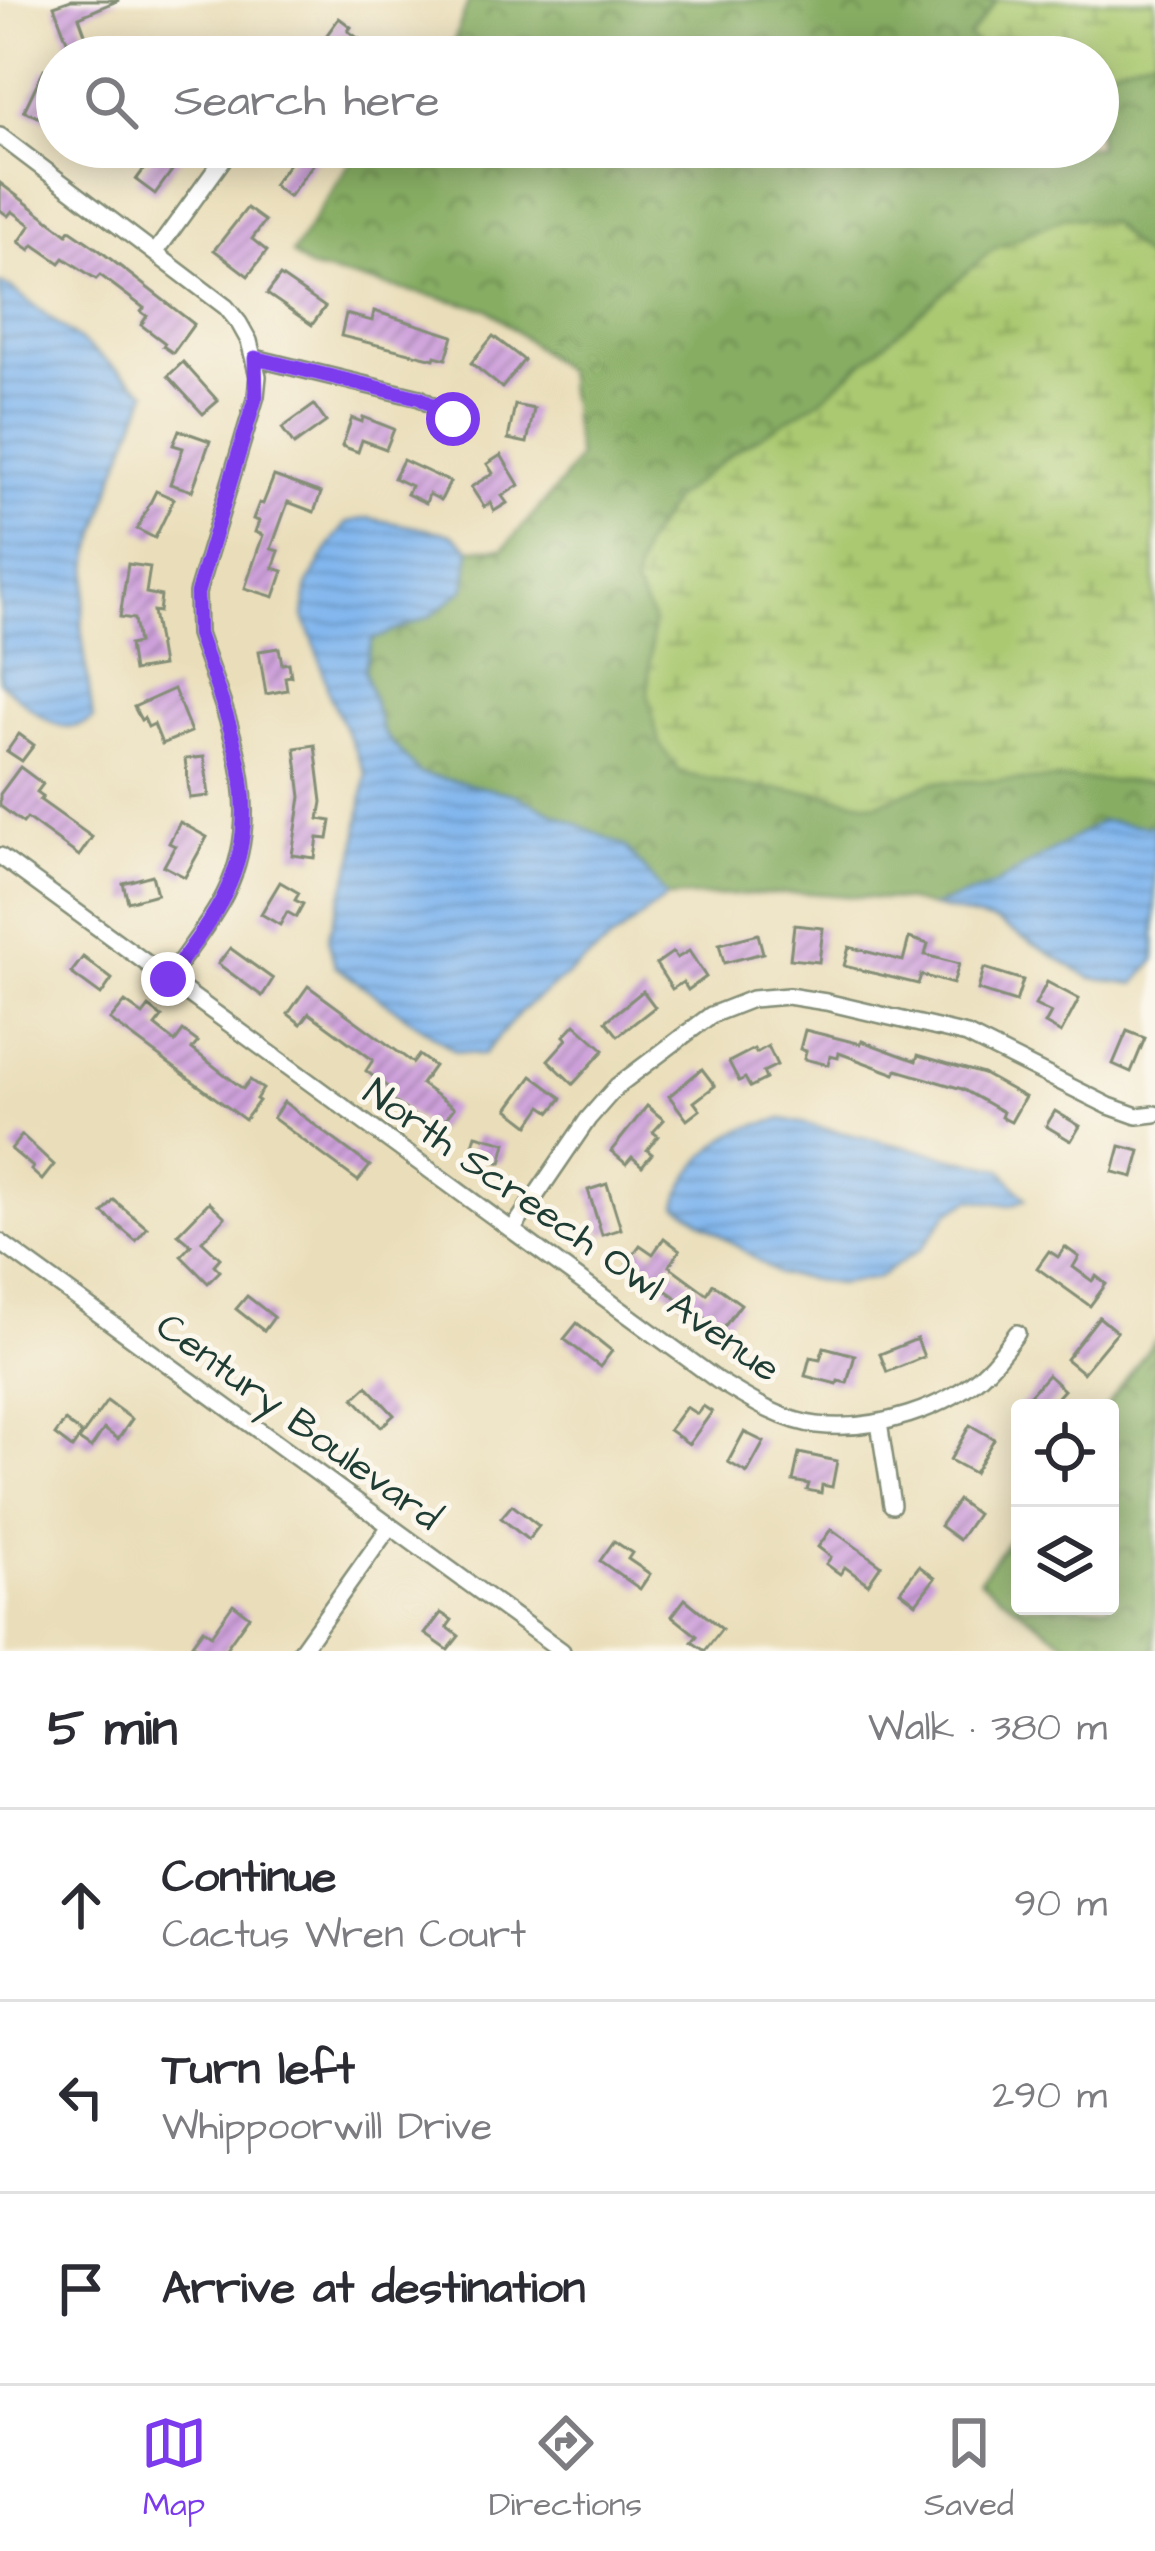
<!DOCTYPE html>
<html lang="en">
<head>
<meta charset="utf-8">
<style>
	:root { --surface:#fff; --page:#f7f7f7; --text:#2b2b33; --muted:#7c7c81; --line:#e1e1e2; --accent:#7c3aed }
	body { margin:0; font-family:"Architects Daughter",sans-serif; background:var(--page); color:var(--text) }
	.controls { position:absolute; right:36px; bottom:36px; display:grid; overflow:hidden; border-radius:12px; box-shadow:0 6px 30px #0003 }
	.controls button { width:108px; height:108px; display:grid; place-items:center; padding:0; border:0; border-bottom:3px solid var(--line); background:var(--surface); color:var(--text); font:60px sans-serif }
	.stop { position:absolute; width:36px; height:36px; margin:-27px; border:9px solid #7c3aed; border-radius:50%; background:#fff }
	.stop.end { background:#7c3aed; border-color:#fff; box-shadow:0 3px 12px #0008 }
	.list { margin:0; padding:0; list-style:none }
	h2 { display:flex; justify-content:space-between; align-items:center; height:156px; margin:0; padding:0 48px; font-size:51px }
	h2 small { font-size:39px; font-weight:400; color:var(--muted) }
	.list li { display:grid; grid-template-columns:78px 1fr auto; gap:36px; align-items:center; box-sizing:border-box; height:192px; padding:0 48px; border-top:3px solid var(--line) }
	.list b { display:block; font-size:45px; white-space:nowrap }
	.list p { margin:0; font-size:39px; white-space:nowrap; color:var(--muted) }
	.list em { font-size:39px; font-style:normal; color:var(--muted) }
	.icon { flex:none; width:66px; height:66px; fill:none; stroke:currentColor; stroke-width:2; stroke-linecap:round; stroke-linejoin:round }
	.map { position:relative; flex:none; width:1155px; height:1651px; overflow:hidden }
	.search { position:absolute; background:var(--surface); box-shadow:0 6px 30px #0003; left:36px; right:36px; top:36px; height:132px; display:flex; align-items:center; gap:30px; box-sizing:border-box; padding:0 42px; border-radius:66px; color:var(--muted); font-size:45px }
	.sheet { height:732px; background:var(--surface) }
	nav { display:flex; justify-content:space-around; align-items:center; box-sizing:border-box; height:168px; border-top:3px solid var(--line); background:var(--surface); font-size:33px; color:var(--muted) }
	nav a { display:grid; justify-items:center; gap:6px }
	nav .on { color:var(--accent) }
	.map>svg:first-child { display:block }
</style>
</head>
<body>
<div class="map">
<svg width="1155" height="1651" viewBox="0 0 1155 1651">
	<defs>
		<pattern id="forest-crowns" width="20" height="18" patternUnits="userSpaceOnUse" patternTransform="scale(3)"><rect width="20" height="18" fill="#87ad63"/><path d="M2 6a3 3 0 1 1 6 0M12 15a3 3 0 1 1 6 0" fill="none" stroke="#6e8e52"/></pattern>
		<pattern id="wetland-marsh" width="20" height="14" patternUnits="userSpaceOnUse" patternTransform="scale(3)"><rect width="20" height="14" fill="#aac971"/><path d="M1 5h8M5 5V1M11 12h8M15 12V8" fill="none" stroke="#8aa45e"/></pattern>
		<pattern id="water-rules" width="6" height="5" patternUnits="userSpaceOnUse" patternTransform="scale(3)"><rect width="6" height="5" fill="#80b5ee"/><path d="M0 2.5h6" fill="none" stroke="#6894c2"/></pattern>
		<pattern id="building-hatch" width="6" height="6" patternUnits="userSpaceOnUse" patternTransform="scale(3)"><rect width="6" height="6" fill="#cea0db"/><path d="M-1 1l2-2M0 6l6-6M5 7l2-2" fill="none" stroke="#a784b2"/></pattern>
	</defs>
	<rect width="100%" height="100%" fill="#fbf7ec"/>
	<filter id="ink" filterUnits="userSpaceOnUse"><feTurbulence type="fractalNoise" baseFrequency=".00833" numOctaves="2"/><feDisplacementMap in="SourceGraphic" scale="24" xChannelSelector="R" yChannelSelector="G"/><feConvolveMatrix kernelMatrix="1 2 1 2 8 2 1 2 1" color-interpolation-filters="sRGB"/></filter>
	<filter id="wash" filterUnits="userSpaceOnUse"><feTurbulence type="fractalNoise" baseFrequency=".004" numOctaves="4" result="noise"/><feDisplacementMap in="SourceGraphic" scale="48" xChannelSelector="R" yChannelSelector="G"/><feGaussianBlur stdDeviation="2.7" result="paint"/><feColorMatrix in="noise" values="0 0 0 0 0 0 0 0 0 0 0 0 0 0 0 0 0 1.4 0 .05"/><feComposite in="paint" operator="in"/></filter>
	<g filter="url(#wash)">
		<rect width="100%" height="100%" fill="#eadeba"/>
		<!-- forest -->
		<g fill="url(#forest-crowns)" stroke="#53754c" stroke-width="3">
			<polygon points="469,0 997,0 970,37 994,57 448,57"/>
			<polygon points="1155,55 1155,268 1109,222 860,363 821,400 734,452 674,499 643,547 634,585 653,619 648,692 680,773 743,786 809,792 876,804 932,782 1064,779 1155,782 1155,827 1102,821 993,886 932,907 909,901 808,893 667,897 625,847 513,794 420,774 383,733 364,669 372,639 431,616 465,588 470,549 503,549 561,483 578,458 565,371 488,309 309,268 292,254 353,158 367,147 1098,147 1098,70"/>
			<polygon points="1155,1340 1155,1651 1077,1651 979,1580 1020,1524 1020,1606 1110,1606 1110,1408 1105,1408"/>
		</g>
		<!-- wetland -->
		<g fill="url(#wetland-marsh)" stroke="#648352" stroke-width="3">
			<polygon points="997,0 1155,0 1155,55 1098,70 1098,57 994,57 969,37"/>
			<polygon points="1065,217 1109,222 1155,268 1155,782 1064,779 933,782 876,804 809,792 743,786 680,773 659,743 648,692 653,619 634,585 643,547 674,499 734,452 820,400 992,250"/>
		</g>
		<!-- water -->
		<g fill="url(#water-rules)" stroke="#507991" stroke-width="3">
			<path d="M0 283 11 288 147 392 115 475 91 554 81 626 93 719C57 744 27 702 0 682Z"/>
			<polygon points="368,518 451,534 470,549 465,588 431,616 372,640 364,669 383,733 420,774 513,794 626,847 667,897 521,1011 483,1055 455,1051 335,966 328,938 355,855 366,774 329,694 318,653 304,617 307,586 333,540 348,522"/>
			<polygon points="1102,821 1155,827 1155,960 1135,984 1091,978 996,922 932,907 993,886"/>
			<path d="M783 1119 1001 1169 1026 1199 1011 1205 972 1199 948 1213 922 1248 877 1278 838 1284 778 1274 677 1205C684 1174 708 1148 736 1132 750 1125 769 1123 783 1119Z"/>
		</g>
		<g id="blocks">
			<!-- building -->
			<g fill="url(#building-hatch)">
				<polygon points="71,0 119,0 79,17 88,42 70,49 54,6"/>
				<polygon points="339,18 351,27 348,31 373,49 367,57 331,57 318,47"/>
				<polygon points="44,69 57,75 57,94 45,120 24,111"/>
				<polygon points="160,147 166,147 181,158 155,194 136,180"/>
				<polygon points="301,147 317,159 289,197 273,185"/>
				<polygon points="0,183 67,234 70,230 99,250 194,324 173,353 163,346 165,343 141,325 147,316 141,312 144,308 100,275 96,279 64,258 60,263 34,245 30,250 19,242 31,225 12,211 8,216 0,210"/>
				<polygon points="247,208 265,221 252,239 267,251 248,276 214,250"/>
				<polygon points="280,276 325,307 312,325 267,294"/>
				<polygon points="374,311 453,336 446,359 435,356 434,359 341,336 346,314 372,321"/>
				<polygon points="493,336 524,360 502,388 471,363"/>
				<polygon points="183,362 218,401 203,414 168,376"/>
				<polygon points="314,405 326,422 294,445 282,428"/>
				<polygon points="515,405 534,409 527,443 508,439"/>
				<polygon points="363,417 394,429 386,449 362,440 358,452 342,446 352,418 362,422"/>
				<polygon points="179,430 210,441 192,491 170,484 183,448 173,445"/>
				<polygon points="501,455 519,485 502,496 507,503 494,511 490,503 484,507 471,487 493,473 487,464"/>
				<polygon points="403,460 450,482 441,500 429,494 426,503 407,494 411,486 394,478"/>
				<polygon points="274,476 321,493 314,512 288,502 271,549 279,551 273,568 283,571 274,597 245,588 263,535 255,532 259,521 253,519 259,503 263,504"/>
				<polygon points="156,491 174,499 155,538 137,529"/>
				<polygon points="128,564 150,567 146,593 161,596 159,612 153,611 162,666 133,671 129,645 138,643 134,619 120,617"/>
				<polygon points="279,648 282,664 289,663 291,676 285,677 287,690 266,694 259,651"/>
				<polygon points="174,689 191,732 162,744 154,724 148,727 144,718 141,720 134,707"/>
				<polygon points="19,734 34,745 22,761 7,751"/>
				<polygon points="315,745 322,802 319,819 331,821 328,839 318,838 315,858 292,855 301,797 295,748"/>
				<polygon points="204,757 209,796 190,798 185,759"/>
				<polygon points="20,767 43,784 37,792 43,796 40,800 92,837 79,856 27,818 23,823 0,806 0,794"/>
				<polygon points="180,822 207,837 185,877 164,866 175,846 169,843"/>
				<polygon points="152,875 157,894 128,902 123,883"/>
				<polygon points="280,882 299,893 295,900 303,904 296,917 287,912 280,925 261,914"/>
				<polygon points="794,925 823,928 819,962 790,959"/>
				<polygon points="758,934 763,953 724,963 719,944"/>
				<polygon points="909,938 928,944 925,955 959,964 953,984 921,975 918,984 844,966 849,947 903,961"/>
				<polygon points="230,948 273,979 262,996 218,964"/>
				<polygon points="689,951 706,977 688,990 683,982 672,989 656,964 673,952 677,958"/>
				<polygon points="83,957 112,979 101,995 71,973"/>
				<polygon points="984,968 1023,980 1016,1002 978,990"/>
				<polygon points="1047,982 1079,999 1061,1033 1045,1024 1051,1013 1035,1005"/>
				<polygon points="308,986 413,1063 419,1055 434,1066 421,1084 454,1108 436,1132 388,1097 393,1091 366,1071 373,1060 309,1013 301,1024 288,1014"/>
				<polygon points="643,991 655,1007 618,1036 606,1021"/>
				<polygon points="125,1002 143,1015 149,1007 162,1017 155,1026 175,1042 183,1031 198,1042 192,1049 243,1089 250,1080 263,1089 256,1099 259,1101 245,1120 110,1020"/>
				<polygon points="575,1024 604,1050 573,1084 548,1060 567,1039 564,1036"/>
				<polygon points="805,1030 861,1044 862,1041 916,1061 918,1055 983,1074 1025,1097 1011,1122 1001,1117 1003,1112 962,1089 897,1070 895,1074 839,1053 838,1058 830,1056 828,1065 804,1059 806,1051 800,1049"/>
				<polygon points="1127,1031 1145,1038 1131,1072 1113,1064"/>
				<polygon points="768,1046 777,1065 763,1072 766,1079 750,1087 745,1078 739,1081 729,1062 754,1049 756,1053"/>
				<polygon points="702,1069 715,1086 694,1102 700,1110 687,1120 669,1096"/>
				<polygon points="532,1076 562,1098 551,1112 542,1106 529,1125 508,1109"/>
				<polygon points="284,1102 370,1166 358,1181 273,1118"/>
				<polygon points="647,1106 664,1120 653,1132 658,1136 647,1150 652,1154 642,1166 632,1157 626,1164 611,1151"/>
				<polygon points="1055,1111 1080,1126 1071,1141 1046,1126"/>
				<polygon points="22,1135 54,1165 42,1180 31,1170 33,1167 11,1149"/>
				<polygon points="476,1135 506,1143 501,1163 470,1154"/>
				<polygon points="1120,1146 1140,1151 1133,1177 1113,1172"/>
				<polygon points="607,1184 621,1229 602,1235 588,1190"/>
				<polygon points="114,1200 147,1228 136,1241 103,1213"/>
				<polygon points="209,1202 225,1217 202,1241 220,1258 214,1265 220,1271 208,1283 181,1256 191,1245 178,1234"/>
				<polygon points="664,1238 680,1250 669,1266 707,1294 713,1284 741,1304 722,1330 627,1263 640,1245 653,1254"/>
				<polygon points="1065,1247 1079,1257 1073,1267 1092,1281 1096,1276 1106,1284 1090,1306 1037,1268 1049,1251 1058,1257"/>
				<polygon points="247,1296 274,1317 264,1331 236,1309"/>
				<polygon points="1099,1317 1117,1332 1083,1373 1066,1359"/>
				<polygon points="577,1323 612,1351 600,1367 564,1339"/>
				<polygon points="917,1339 924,1357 887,1372 880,1354"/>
				<polygon points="824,1347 855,1355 847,1383 838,1381 837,1384 805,1376 810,1357 820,1359"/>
				<polygon points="1048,1375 1064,1390 1048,1408 1018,1408"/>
				<polygon points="367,1386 394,1415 381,1427 354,1398"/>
				<polygon points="107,1401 132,1419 118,1439 104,1429 91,1448 79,1440"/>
				<polygon points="703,1406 712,1412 689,1444 669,1430 686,1407 697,1414"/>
				<polygon points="65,1421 82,1434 72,1448 55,1435"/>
				<polygon points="970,1425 994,1439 974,1473 950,1460"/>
				<polygon points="744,1432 764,1442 747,1473 728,1462"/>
				<polygon points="799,1453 837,1461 832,1487 822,1485 821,1493 807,1490 809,1484 793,1481"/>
				<polygon points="958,1500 977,1514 959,1540 940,1526"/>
				<polygon points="512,1505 539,1526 528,1540 501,1518"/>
				<polygon points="831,1529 881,1565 868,1584 845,1567 840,1574 826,1564 831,1557 818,1547"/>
				<polygon points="614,1541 632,1553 628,1559 650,1574 640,1589 600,1561"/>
				<polygon points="919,1566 935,1578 916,1603 900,1591"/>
				<polygon points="685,1599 722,1629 705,1651 692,1642 697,1636 672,1616"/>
				<polygon points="233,1604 249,1616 224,1651 202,1651 192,1644 203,1629 211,1635"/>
				<polygon points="441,1613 452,1620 447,1627 459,1636 448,1650 425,1634"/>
			</g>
		</g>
	</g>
	<g filter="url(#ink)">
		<use href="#blocks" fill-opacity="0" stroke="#848e77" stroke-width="3"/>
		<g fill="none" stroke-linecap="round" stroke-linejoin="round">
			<defs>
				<g id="street">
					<path d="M0 136 226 307 239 323 249 341 258 376 256 396 197 593 198 634C227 719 269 806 225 894 210 924 187 951 168 979"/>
					<polyline points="155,253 232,147"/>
					<polyline points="255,358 420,398 453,419"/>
					<path d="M0 856 717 1380C747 1398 781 1421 817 1425 873 1432 949 1409 988 1369 999 1358 1008 1345 1017 1333"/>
					<polyline points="513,1229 588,1119 617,1086 711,1015 752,999 788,996 826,1002 967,1035 1109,1106 1137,1116 1155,1114"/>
					<polyline points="0,1242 562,1651"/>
					<polyline points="879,1423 892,1505"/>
					<polyline points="301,1651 390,1526"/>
				</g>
			</defs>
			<!-- street casing -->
			<use href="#street" stroke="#848e77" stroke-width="20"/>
			<!-- street -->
			<use href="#street" stroke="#fff" stroke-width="15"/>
		</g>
	</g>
	<g fill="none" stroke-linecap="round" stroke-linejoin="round" filter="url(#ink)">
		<!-- route -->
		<path stroke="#7c3aed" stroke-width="15" d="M168 979C188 951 210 924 225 894 269 806 227 719 198 634L197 593 256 396 255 358 420 398 453 419"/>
	</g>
	<g text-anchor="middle" stroke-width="10" stroke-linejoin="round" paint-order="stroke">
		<!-- street labels -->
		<g font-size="39" fill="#1f3d34" stroke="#fbf7ec">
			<text transform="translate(573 1229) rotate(35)" y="14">North Screech Owl Avenue</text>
			<text transform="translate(300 1420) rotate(36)" y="14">Century Boulevard</text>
		</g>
	</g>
</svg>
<div class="controls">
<button><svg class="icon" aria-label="locate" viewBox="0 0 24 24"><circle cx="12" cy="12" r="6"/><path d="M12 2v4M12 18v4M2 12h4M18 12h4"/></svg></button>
<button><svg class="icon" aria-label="layers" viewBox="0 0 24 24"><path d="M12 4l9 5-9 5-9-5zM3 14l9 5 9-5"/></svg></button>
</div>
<div class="stop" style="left:453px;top:419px"></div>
<div class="stop end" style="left:168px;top:979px"></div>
<div class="search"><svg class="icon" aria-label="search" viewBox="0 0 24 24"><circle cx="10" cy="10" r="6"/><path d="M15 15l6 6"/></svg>Search here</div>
</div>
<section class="sheet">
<h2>5 min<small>Walk · 380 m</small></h2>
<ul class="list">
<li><svg class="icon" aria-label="ahead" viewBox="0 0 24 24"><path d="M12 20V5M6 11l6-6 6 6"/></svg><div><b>Continue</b><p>Cactus Wren Court</p></div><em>90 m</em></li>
<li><svg class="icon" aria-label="left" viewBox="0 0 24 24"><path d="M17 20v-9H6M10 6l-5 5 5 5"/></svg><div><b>Turn left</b><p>Whippoorwill Drive</p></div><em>290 m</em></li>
<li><svg class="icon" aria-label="arrive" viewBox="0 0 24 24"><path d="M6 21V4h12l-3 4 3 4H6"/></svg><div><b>Arrive at destination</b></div></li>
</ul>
</section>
<nav>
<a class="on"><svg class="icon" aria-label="map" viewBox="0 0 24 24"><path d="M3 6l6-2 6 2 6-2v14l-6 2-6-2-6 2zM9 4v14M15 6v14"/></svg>Map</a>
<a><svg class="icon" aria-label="directions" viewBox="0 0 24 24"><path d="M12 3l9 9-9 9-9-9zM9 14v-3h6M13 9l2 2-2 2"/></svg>Directions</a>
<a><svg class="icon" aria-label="saved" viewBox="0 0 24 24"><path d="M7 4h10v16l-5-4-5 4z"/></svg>Saved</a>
</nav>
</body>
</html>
